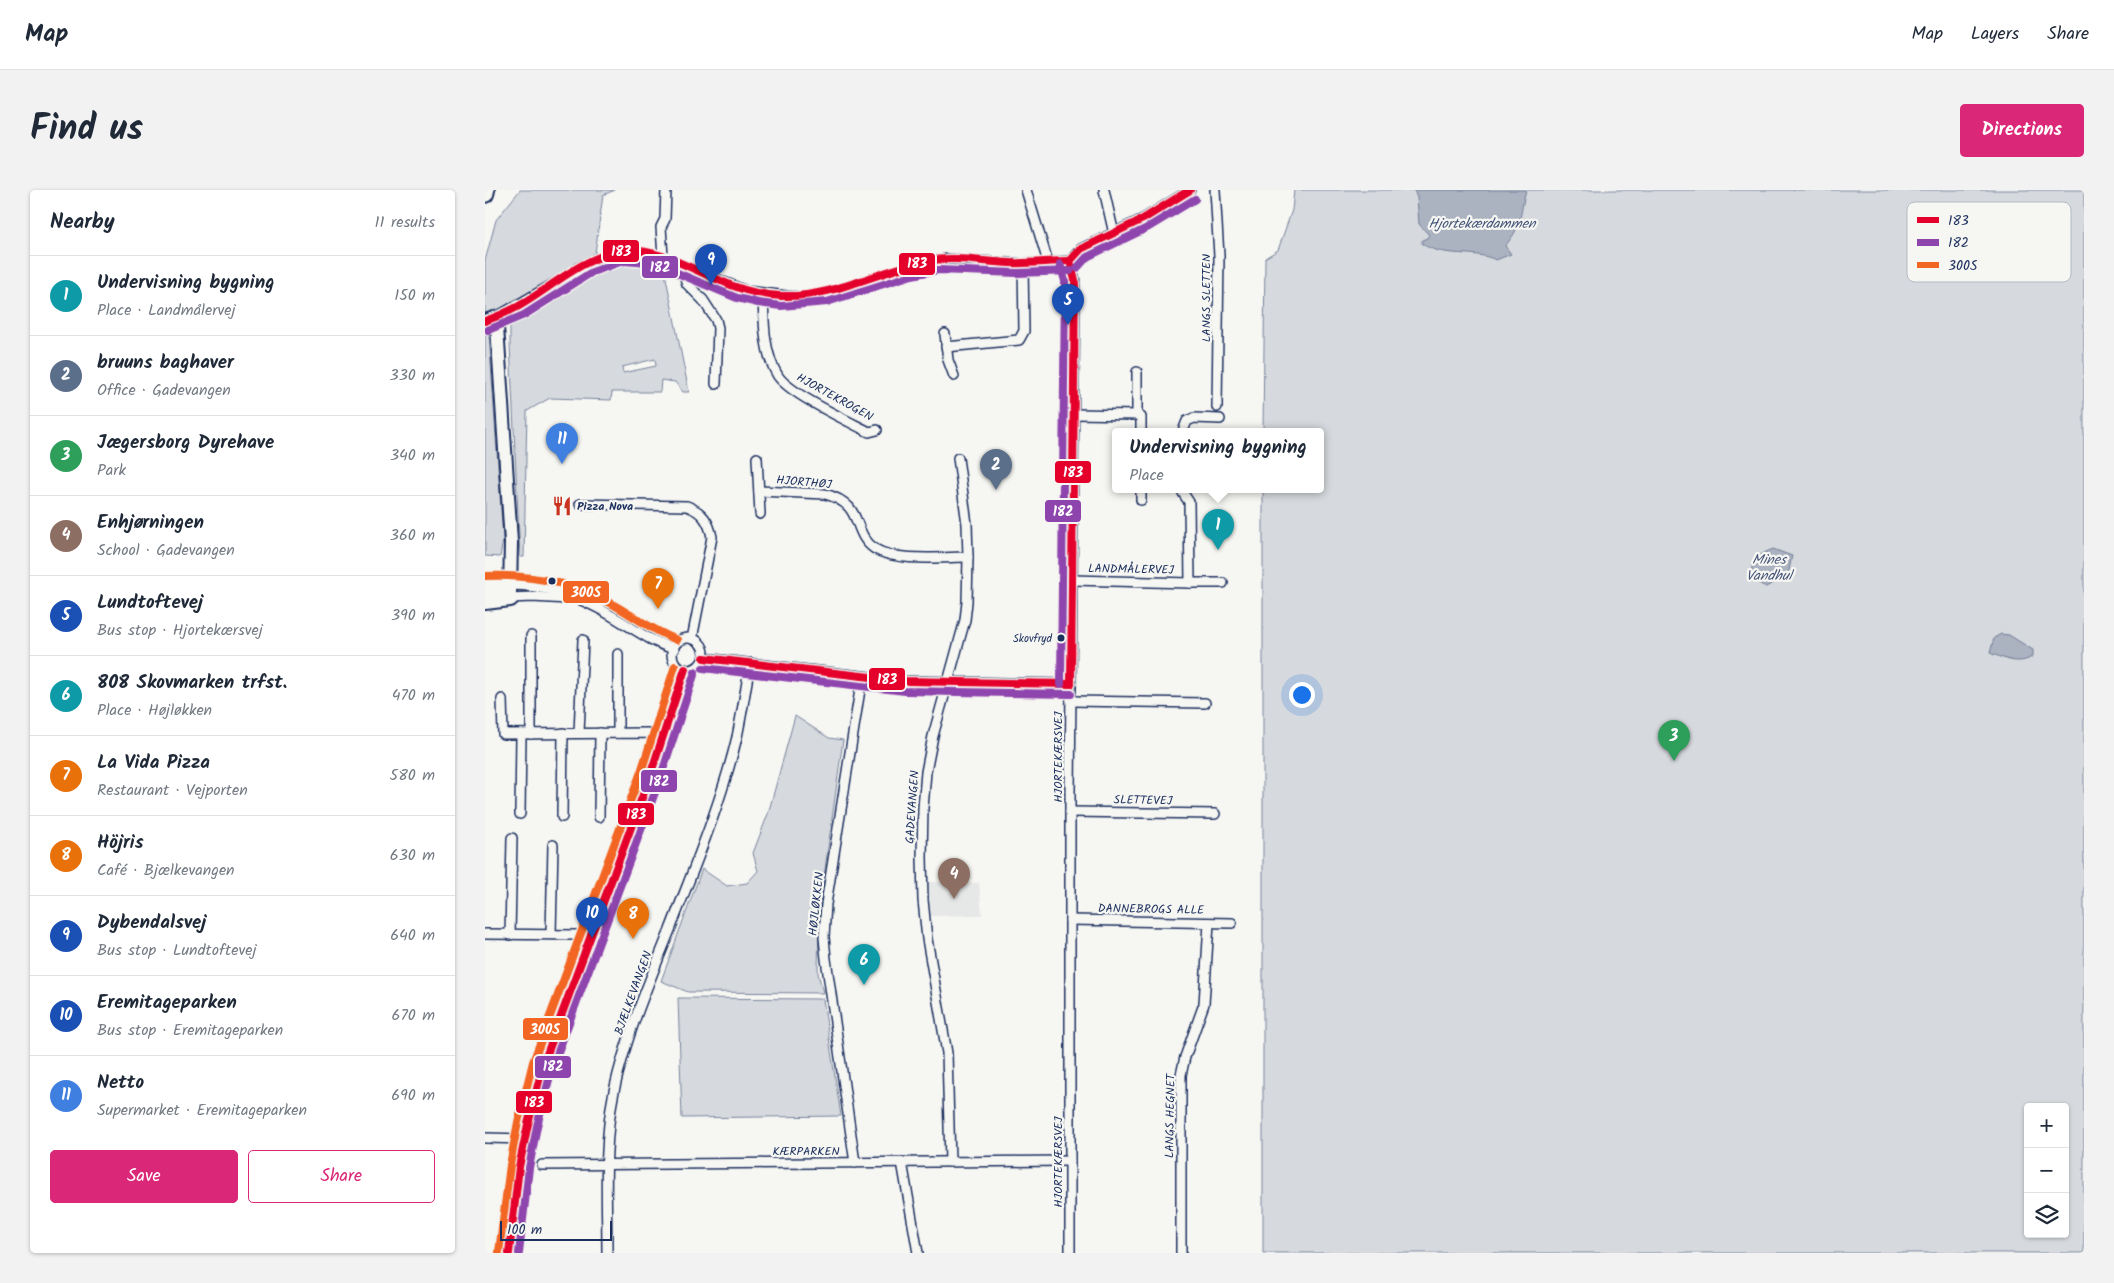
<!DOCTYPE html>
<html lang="en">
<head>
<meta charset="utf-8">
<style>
	:root { --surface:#fff; --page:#f2f2f3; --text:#1f2937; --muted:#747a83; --line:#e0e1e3; --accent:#db2777 }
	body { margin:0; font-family:Kalam,sans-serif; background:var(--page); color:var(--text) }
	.controls { position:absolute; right:15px; bottom:15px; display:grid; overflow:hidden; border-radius:5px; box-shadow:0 1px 4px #0004 }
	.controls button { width:45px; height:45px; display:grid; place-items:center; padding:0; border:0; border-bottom:1px solid var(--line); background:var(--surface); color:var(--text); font:25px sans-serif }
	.scale { position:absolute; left:15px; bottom:12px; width:112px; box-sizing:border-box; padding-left:5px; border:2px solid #1b2f5e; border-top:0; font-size:14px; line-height:18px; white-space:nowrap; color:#1b2f5e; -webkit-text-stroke:4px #f6f6f2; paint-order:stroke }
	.you { position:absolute; left:816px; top:504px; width:18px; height:18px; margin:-12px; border:4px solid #fff; border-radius:50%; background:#1a73e8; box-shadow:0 0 0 8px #1a73e833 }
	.badge { display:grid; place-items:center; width:32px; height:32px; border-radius:50%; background:var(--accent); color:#fff; font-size:16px; font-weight:700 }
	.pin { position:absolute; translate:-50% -41px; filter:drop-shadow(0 1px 2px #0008) }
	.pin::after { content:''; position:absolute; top:26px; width:18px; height:15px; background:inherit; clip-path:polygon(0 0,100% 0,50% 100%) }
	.popup { position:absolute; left:627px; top:238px; width:212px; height:65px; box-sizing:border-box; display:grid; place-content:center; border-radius:5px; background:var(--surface); filter:drop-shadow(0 1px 4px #0005); font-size:16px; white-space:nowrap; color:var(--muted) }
	.popup b { font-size:19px; color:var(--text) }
	.popup::after { content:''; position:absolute; left:50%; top:100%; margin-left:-10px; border:10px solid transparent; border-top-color:var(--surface) }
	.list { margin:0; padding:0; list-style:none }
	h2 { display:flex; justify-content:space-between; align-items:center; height:65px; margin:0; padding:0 20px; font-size:21px }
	h2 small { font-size:16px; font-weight:400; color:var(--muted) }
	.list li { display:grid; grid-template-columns:32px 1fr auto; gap:15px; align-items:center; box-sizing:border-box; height:80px; padding:0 20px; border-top:1px solid var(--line) }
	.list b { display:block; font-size:19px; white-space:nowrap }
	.list p { margin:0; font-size:16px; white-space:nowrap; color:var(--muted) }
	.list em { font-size:16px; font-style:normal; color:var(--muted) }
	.actions { display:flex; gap:10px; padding:15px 20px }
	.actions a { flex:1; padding:11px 0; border:1px solid var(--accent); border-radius:5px; text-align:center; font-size:18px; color:var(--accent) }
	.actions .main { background:var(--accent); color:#fff }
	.icon { flex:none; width:28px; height:28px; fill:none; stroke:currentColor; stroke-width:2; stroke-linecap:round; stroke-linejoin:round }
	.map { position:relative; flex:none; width:1599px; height:1063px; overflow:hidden; border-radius:5px }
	header { display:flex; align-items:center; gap:30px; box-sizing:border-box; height:70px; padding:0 25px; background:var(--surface); border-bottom:1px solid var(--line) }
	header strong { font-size:24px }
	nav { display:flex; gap:28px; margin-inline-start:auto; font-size:18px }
	.intro { display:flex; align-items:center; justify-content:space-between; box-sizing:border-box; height:120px; padding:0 30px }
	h1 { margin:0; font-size:35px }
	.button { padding:12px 22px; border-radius:5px; background:var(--accent); color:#fff; font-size:18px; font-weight:700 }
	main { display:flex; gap:30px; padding:0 30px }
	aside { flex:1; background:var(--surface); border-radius:5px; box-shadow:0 1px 4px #0004 }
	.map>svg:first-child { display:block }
</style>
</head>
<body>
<header>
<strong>Map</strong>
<nav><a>Map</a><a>Layers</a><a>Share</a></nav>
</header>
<div class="intro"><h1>Find us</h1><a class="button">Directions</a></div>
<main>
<aside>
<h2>Nearby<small>11 results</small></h2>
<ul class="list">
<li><span class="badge" style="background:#0f9aa8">1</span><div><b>Undervisning bygning</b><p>Place · Landmålervej</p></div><em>150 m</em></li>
<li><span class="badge" style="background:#5c6f8a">2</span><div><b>bruuns baghaver</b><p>Office · Gadevangen</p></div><em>330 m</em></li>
<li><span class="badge" style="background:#2e9e5b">3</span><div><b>Jægersborg Dyrehave</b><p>Park</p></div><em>340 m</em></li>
<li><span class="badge" style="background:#8d6e63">4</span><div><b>Enhjørningen</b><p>School · Gadevangen</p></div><em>360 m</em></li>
<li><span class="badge" style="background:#1a4fb4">5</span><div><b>Lundtoftevej</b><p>Bus stop · Hjortekærsvej</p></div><em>390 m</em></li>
<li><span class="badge" style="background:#0f9aa8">6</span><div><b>808 Skovmarken trfst.</b><p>Place · Højløkken</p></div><em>470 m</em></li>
<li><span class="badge" style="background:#e8710a">7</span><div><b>La Vida Pizza</b><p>Restaurant · Vejporten</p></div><em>580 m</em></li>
<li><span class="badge" style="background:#e8710a">8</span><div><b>Höjris</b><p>Café · Bjælkevangen</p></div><em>630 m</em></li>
<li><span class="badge" style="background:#1a4fb4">9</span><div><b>Dybendalsvej</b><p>Bus stop · Lundtoftevej</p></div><em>640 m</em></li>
<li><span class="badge" style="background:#1a4fb4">10</span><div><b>Eremitageparken</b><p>Bus stop · Eremitageparken</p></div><em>670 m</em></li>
<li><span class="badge" style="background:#3f7fe0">11</span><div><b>Netto</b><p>Supermarket · Eremitageparken</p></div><em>690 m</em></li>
</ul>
<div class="actions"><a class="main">Save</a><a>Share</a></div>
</aside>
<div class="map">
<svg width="1599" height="1063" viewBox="0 0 1599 1063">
	<rect width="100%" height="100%" fill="#f6f6f2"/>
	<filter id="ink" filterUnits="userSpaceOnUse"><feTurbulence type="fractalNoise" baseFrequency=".02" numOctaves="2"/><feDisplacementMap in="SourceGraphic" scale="10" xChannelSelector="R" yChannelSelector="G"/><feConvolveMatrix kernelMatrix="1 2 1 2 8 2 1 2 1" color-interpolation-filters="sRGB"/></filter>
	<g filter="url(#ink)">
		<!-- built -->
		<polygon fill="#e6e7e7" points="443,692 494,693 497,725 444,726"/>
		<!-- green -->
		<g fill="#d6d9dd" stroke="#78849e" fill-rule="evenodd">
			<polygon points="35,0 130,0 118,5 110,63 88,74 89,77 20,117 0,123 0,71 11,30"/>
			<path d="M809 0H1599V1063H778V299H836V241H778L780 68 793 60 807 20ZM1543 917H1580V1044H1543Z"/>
			<path d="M148 67 178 73 204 202H198L190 192 176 190 175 202H127L126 210 65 208 42 221 39 367H35L25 155V129C63 105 103 72 148 67ZM170 169 171 176 138 183 137 177Z"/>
			<polygon points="0,143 4,144 18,350 15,367 0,366"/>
			<polygon points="310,526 344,548 358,550 334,722 333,783 338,803 203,802 176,791 217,679 242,696 262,693 273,681 268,663 283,624"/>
			<polygon points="169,549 172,552 147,622 142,621"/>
			<polygon points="193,808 338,809 356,926 197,928"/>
		</g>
		<!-- water -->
		<g fill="#abb2c0" stroke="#717e99">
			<path d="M929 0H1041C1034 26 1038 35 1020 56L1026 64 1011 70C987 59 962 69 937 54V50L942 48 944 45 934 34 932 8Z"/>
			<path d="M1288 359 1307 366 1303 385 1281 397 1266 389C1266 370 1271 366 1288 359Z"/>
			<path d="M1516 444 1524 445 1548 460V466C1535 476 1520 469 1505 463L1509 448Z"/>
		</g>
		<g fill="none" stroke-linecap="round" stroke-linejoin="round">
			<defs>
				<g id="street">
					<polyline points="541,0 563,72"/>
					<polyline points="619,0 629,44"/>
					<polyline points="730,0 734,66 732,217"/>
					<polyline points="178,67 176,37 180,29 181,0"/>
					<polyline points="585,71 590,90 585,602 585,1063"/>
					<polyline points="585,71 596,59 658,29 705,0"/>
					<polyline points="201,77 199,85 202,94 218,110 231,130 233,138 231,194"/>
					<path d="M278 104C279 131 278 162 293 186 305 204 363 231 384 242L392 240"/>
					<polyline points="10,128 108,71 138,61 171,65 262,101 302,106 327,106 351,101 422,77 462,69 538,74 585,71"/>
					<polyline points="460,144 463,170 469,186"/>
					<polyline points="461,157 534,150 539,141 538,74"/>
					<polyline points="652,182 652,225"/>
					<polyline points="588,224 652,225 656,227 656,241"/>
					<polyline points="698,241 702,231 709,228 735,229"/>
					<polyline points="272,268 275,324"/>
					<polyline points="656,299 656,310"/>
					<path d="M274 301 340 304C381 315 365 342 390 359 411 372 458 367 483 367"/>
					<path d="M95 314 202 316C218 322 224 332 227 347L207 449"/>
					<polyline points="587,390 705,393 704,312 698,303 698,299"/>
					<polyline points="705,393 738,393"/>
					<path d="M25 395C60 395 96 407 127 426 148 438 166 452 189 459"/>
					<polyline points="25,408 47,407 84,409"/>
					<circle cx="203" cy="464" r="16"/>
					<polyline points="133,464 133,543"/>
					<polyline points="219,468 421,491 586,494"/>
					<polyline points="17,509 18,544 168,543 181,546"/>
					<polyline points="586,511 720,513"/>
					<polyline points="94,543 98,450"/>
					<polyline points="46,544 46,446"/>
					<polyline points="585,622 730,624"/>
					<polyline points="35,624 36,544"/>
					<polyline points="77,627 78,543"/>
					<polyline points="114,627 115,543"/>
					<polyline points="585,730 747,733"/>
					<polyline points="0,744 91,745 106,743"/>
					<polyline points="66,744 68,655"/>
					<polyline points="25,745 27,648"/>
					<polyline points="0,948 40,949"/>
					<polyline points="417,972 433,1063"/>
					<polyline points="465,972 462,863 442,749 438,710 437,667 438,618 441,582 448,546 480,430 482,412 483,367 482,334 473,268"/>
					<polyline points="370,973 341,769 339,747 341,714 377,487"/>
					<polyline points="57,975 585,971"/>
					<path d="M24 1063C28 1006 38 947 53 892 65 847 83 804 100 760 135 667 172 575 200 479"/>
					<path d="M122 1063C122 1009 118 954 129 901 141 846 164 792 185 740 209 677 236 614 252 547 257 523 261 498 265 473"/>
					<polyline points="696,1063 696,885 700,867 719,814 724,733"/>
				</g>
				<polyline id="secondary" points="0,131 10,128 12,136 26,352 25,402"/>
				<g id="highway">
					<polyline points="0,4 1,0"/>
					<polyline points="0,396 25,395"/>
					<polyline points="0,411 25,408"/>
				</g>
			</defs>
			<!-- street casing -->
			<use href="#street" stroke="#1b2f5e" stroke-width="12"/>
			<!-- secondary casing -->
			<use href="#secondary" stroke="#1b2f5e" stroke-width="16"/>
			<!-- highway casing -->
			<use href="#highway" stroke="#1b2f5e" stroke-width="20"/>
			<!-- street -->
			<use href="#street" stroke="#f6f6f2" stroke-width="9"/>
			<!-- secondary -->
			<use href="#secondary" stroke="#f6f6f2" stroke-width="12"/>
			<!-- highway -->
			<use href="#highway" stroke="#f6f6f2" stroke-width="16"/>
			<defs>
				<g id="bus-1">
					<polyline points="585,71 590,90 586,494"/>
					<polyline points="585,71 596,59 658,29 705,0"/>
					<path d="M0 131C12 127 23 122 34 116 67 97 99 66 137 61 171 57 204 78 234 90 253 99 274 105 296 106 348 108 392 81 442 71 469 66 497 72 525 73 545 74 565 71 585 71"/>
					<polyline points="219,468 421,491 586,494"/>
					<polyline points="24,1063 34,977 43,934 58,875 165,586 200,479"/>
				</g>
				<g id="bus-2">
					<polyline points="575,74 580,91 576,494"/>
					<polyline points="592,78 602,67 662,38 710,9"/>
					<polyline points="3,140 39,125 107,82 138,71 164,73 190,82 252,108 273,113 296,116 342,112 427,85 453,80 532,83 585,81"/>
					<polyline points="218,478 420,501 586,504"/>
					<polyline points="34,1063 44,978 52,936 67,878 175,589 210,482"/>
				</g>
				<g id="bus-3">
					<path d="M0 386C46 384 88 392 129 415 150 427 169 441 192 450"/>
					<polyline points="14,1062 25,975 33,932 48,872 156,582 190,476"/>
				</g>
			</defs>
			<!-- bus-1 casing -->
			<use href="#bus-1" stroke="#f6f6f2" stroke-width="11"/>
			<!-- bus-2 casing -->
			<use href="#bus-2" stroke="#f6f6f2" stroke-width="11"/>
			<!-- bus-3 casing -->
			<use href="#bus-3" stroke="#f6f6f2" stroke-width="11"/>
			<!-- bus-1 -->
			<use href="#bus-1" stroke="#e4002b" stroke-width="8"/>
			<!-- bus-2 -->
			<use href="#bus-2" stroke="#8e44ad" stroke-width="8"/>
			<!-- bus-3 -->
			<use href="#bus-3" stroke="#f26522" stroke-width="8"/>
		</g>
	</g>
	<!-- icons -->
	<defs>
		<symbol id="restaurant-bare" viewBox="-9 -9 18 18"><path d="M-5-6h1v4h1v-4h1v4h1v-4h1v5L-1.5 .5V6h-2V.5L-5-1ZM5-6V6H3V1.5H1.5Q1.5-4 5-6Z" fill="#c8321e" stroke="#f6f6f2" stroke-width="2.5" paint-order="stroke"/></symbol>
	</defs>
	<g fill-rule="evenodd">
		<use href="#restaurant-bare" x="63" y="302" width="28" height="28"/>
	</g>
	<!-- markers -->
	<g fill="#1b2f5e" stroke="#f6f6f2" stroke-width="2">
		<circle cx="67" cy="391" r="4.5"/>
		<circle cx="576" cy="448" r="4.5"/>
	</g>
	<g text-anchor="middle" stroke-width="4.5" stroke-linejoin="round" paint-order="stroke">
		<!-- bus labels -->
		<g font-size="11" fill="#1b2f5e" stroke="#f6f6f2" text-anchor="end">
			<text x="567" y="452">Skovfryd</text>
		</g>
		<!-- street labels -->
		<g font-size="12" fill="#1b2f5e" stroke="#f6f6f2">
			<text transform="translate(721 108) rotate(-90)" y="4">LANGS SLETTEN</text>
			<text transform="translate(350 207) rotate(29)" y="4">HJORTEKROGEN</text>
			<text transform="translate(319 292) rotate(5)" y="4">HJORTHØJ</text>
			<text transform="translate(646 379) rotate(1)" y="4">LANDMÅLERVEJ</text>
			<text transform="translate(573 567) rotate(-90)" y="4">HJORTEKÆRSVEJ</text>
			<text transform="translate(658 610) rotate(1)" y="4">SLETTEVEJ</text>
			<text transform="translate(427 617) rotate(-86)" y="4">GADEVANGEN</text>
			<text transform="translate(331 714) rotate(-84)" y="4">HØJLØKKEN</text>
			<text transform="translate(666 719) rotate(1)" y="4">DANNEBROGS ALLE</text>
			<text transform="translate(148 803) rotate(-70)" y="4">BJÆLKEVANGEN</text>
			<text transform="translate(685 926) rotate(-89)" y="4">LANGS HEGNET</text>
			<text x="321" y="965">KÆRPARKEN</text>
			<text transform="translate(573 972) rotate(-90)" y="4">HJORTEKÆRSVEJ</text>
		</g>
		<!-- poi labels -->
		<g font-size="12" font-weight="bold" fill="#1b2f5e" stroke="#f6f6f2" text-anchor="start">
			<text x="92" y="320">Pizza Nova</text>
		</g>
		<!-- water labels -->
		<g font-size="14" font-style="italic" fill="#46567b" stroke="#f6f6f2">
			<text x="997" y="38">Hjortekærdammen</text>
			<text x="1284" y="374">Mines<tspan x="1284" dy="16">Vandhul</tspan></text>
		</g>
	</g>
	<!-- legend -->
	<rect x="1422" y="12" width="164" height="80" rx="8" fill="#f6f6f2" stroke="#b4bac6" stroke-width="1"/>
	<rect x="1432" y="27" width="22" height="6" fill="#e4002b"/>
	<rect x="1432" y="49" width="22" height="7" fill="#8e44ad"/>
	<rect x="1432" y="72" width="22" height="6" fill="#f26522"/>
	<g font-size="14" fill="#1b2f5e">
		<text x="1463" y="35">183</text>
		<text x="1463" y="57">182</text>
		<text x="1463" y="80">300S</text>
	</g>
	<g stroke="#f6f6f2" stroke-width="2">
		<rect x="117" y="49" width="38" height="24" rx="5" fill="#e4002b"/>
		<rect x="413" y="62" width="38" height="24" rx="5" fill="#e4002b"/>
		<rect x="156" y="65" width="38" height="24" rx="5" fill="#8e44ad"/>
		<rect x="569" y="270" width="38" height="24" rx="5" fill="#e4002b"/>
		<rect x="559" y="309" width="38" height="24" rx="5" fill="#8e44ad"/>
		<rect x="77" y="390" width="48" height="24" rx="5" fill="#f26522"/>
		<rect x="383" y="477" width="38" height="24" rx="5" fill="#e4002b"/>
		<rect x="155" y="579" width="38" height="24" rx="5" fill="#8e44ad"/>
		<rect x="132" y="612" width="38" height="24" rx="5" fill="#e4002b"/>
		<rect x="37" y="827" width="47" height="24" rx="5" fill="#f26522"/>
		<rect x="49" y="865" width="38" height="24" rx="5" fill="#8e44ad"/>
		<rect x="30" y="900" width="38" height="24" rx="5" fill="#e4002b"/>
	</g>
	<g font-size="14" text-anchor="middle" font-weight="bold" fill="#fff">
		<text x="136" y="66">183</text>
		<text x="432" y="78">183</text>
		<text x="175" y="82">182</text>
		<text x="588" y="287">183</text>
		<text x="578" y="326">182</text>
		<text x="101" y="407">300S</text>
		<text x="402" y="494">183</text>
		<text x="174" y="596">182</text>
		<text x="151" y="629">183</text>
		<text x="60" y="844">300S</text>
		<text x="68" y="881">182</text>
		<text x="49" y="917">183</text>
	</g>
</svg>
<div class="controls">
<button>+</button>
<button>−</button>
<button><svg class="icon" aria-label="layers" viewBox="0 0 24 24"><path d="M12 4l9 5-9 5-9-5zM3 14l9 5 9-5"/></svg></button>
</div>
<div class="scale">100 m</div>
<div class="you"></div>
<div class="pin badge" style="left:733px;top:360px;background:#0f9aa8">1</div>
<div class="popup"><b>Undervisning bygning</b>Place</div>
<div class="pin badge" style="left:511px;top:300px;background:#5c6f8a">2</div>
<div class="pin badge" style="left:1189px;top:571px;background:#2e9e5b">3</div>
<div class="pin badge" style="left:469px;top:709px;background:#8d6e63">4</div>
<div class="pin badge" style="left:583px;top:135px;background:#1a4fb4">5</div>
<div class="pin badge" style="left:379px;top:795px;background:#0f9aa8">6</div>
<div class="pin badge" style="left:173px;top:419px;background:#e8710a">7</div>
<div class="pin badge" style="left:148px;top:749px;background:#e8710a">8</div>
<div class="pin badge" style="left:226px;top:95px;background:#1a4fb4">9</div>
<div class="pin badge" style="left:107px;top:748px;background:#1a4fb4">10</div>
<div class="pin badge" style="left:77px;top:274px;background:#3f7fe0">11</div>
</div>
</main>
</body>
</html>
